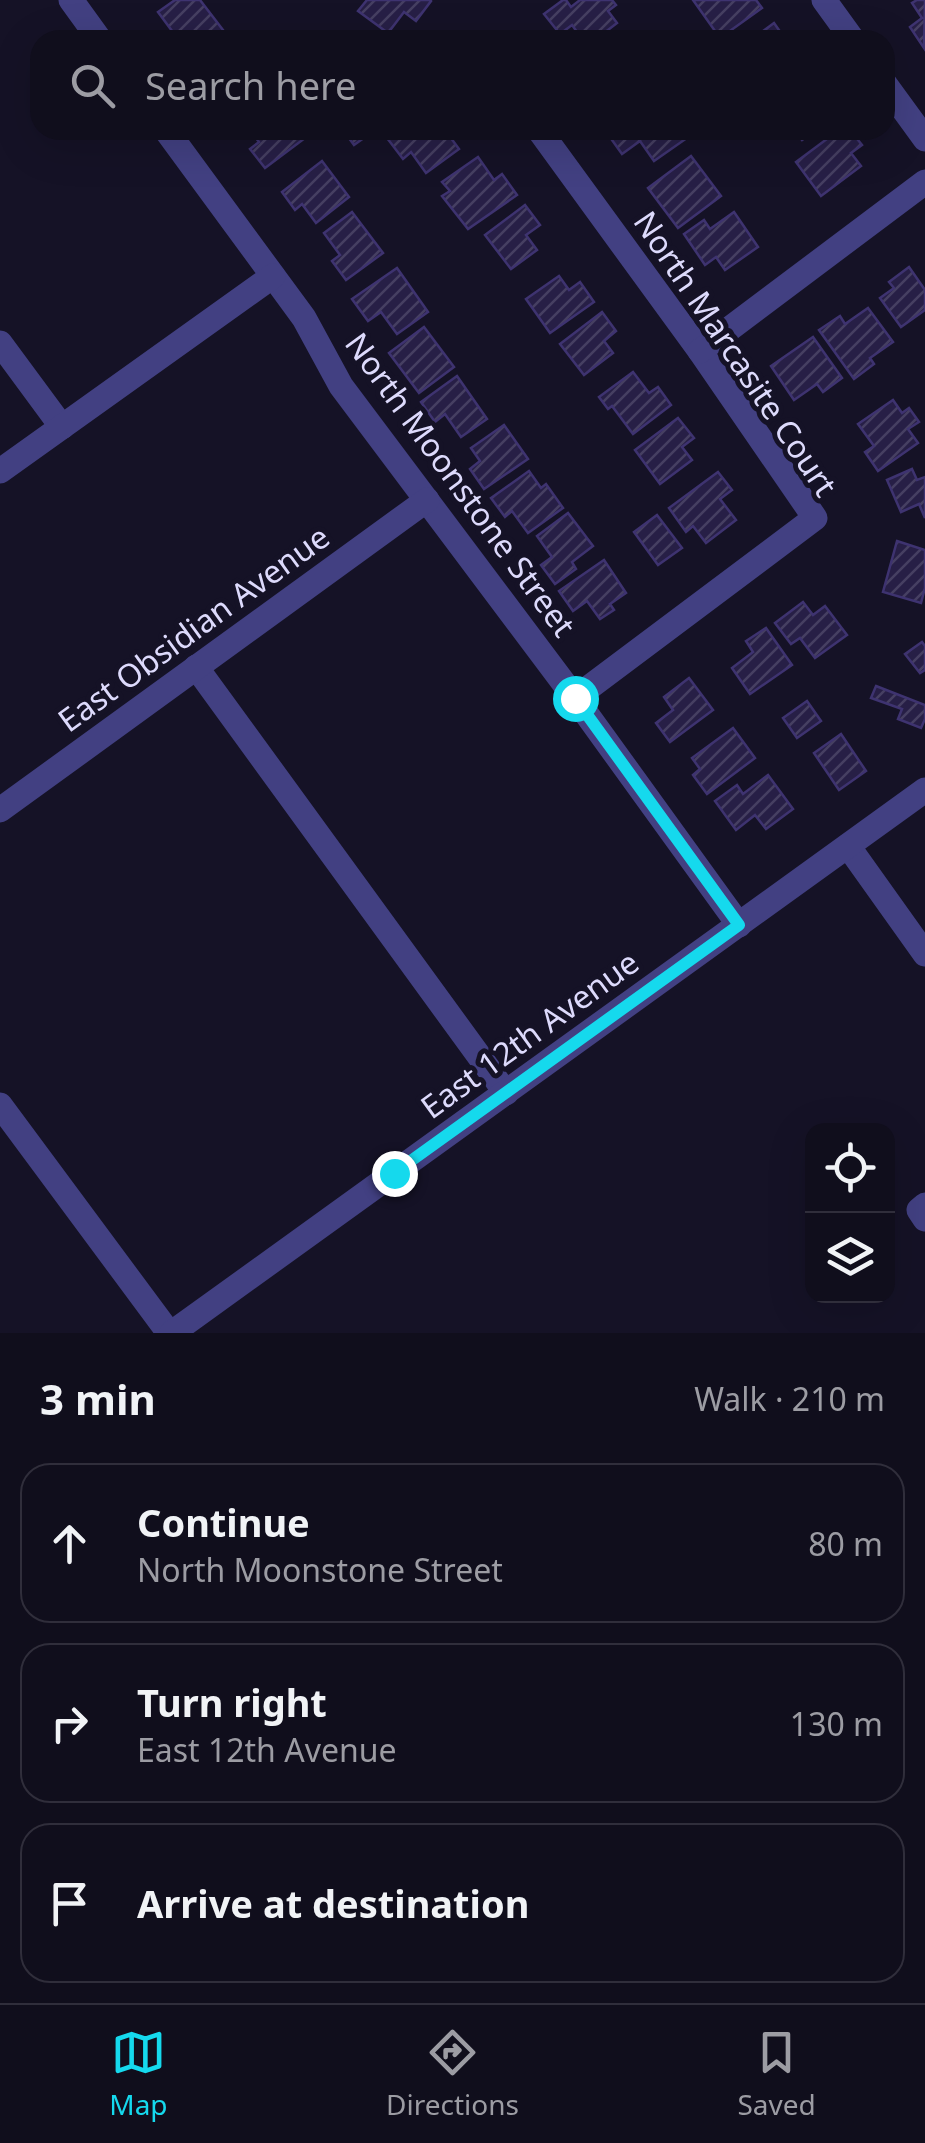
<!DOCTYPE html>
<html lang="en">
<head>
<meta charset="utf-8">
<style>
	:root { --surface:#100e1c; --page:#191725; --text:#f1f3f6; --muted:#9c9ca3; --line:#302e3b; --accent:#15d9ed }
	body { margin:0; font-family:"Noto Sans",sans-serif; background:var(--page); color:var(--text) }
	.controls { position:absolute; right:30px; bottom:30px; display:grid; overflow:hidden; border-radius:20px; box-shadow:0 10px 40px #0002 }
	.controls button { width:90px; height:90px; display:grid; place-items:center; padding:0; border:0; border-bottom:2px solid var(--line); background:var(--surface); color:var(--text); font:50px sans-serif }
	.stop { position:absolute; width:30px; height:30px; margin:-22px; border:8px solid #15d9ed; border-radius:50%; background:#fff }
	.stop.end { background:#15d9ed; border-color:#fff; box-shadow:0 2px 10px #0008 }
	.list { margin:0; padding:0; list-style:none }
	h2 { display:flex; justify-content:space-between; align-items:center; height:130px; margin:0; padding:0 40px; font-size:42px }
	h2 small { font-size:32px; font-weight:400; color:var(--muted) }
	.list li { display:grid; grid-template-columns:65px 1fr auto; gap:30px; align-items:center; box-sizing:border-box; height:160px; margin:0 20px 20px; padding:0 20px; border:2px solid var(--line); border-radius:30px }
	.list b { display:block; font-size:38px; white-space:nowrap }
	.list p { margin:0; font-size:32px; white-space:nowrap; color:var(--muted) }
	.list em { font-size:32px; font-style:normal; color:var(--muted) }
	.icon { flex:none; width:55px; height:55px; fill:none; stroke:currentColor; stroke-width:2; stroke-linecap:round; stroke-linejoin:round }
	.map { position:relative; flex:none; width:925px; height:1333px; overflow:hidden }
	.search { position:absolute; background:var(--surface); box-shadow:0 10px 40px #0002; left:30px; right:30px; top:30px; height:110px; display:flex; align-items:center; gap:25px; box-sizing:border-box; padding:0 35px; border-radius:30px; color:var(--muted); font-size:38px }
	.sheet { height:670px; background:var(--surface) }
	nav { display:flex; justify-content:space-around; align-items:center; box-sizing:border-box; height:140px; border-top:2px solid var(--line); background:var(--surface); font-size:28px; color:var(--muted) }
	nav a { display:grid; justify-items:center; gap:5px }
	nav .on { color:var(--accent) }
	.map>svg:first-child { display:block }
</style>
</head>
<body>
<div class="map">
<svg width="925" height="1333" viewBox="0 0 925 1333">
	<defs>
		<pattern id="building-hatch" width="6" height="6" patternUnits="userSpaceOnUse" patternTransform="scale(2.5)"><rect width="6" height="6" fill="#271f46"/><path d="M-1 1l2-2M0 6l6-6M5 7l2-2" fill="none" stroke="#463f62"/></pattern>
	</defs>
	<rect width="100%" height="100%" fill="#151226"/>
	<!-- building -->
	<g fill="url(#building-hatch)" stroke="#3e3370" stroke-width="2.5">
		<polygon points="175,0 200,0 223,30 210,40 170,40 175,35 158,12"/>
		<polygon points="367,0 430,0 431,1 416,21 404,12 388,33 358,11"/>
		<polygon points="563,0 566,0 571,7 580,0 612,0 616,5 608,11 617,23 595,40 583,40 572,25 560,34 544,14"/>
		<polygon points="693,0 756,0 762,8 720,38"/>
		<polygon points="917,0 925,0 924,48 910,27 922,18 912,3"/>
		<polygon points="774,23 786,40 751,40"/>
		<polygon points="250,130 299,130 305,138 265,168 250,149 259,142"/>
		<polygon points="343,130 375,130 354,145"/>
		<polygon points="397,130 445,130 459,149 426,173 411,152 403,159 387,138"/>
		<polygon points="611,130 682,130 687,138 654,161 640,141 622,154 607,133"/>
		<polygon points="794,130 816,130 802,140"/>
		<polygon points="839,130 850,130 862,145 851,153 861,166 821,196 796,162"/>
		<polygon points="691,156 721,196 678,228 648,188"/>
		<polygon points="478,157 494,180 502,174 517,195 468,229 442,196 450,191 442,182"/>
		<polygon points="322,161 349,197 316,223 302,204 295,210 282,192"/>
		<polygon points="525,205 540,225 526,235 537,250 511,269 485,235"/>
		<polygon points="352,212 383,253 346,280 332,261 340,255 324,233"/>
		<polygon points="734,212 758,247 725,270 716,257 705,265 684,234 704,220 710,229"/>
		<polygon points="909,267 925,290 925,310 901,327 880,298 894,288 889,282"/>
		<polygon points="397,268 428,312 397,334 381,312 368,321 352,299"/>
		<polygon points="559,276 569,290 580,282 594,302 550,333 526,299"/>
		<polygon points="868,308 893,342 870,358 874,364 854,379 819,330 840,316 845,324"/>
		<polygon points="602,312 616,331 604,341 613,353 584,375 560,344"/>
		<polygon points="424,327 454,367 419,393 389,353"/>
		<polygon points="813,337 842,378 823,392 817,384 794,400 771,366"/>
		<polygon points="633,372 649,393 658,387 671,405 633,434 612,406 608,409 599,397"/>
		<polygon points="457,376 487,419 461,437 445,414 435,422 421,402"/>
		<polygon points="893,400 902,413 909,408 919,422 908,429 918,443 878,471 865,452 874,446 858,424"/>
		<polygon points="678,418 694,438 682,447 692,460 660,484 635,450"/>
		<polygon points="504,425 528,459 484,489 470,469 480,461 471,448"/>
		<polygon points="912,469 917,480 925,477 925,518 919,504 901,512 887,480"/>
		<polygon points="529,471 541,488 546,484 563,508 528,533 512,511 505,517 491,498"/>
		<polygon points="718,472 732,490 720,499 736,520 706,543 693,526 686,532 669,508"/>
		<polygon points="568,513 593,546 572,562 576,569 555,584 541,565 552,557 537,536"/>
		<polygon points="657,515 682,548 658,565 634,532"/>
		<polygon points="897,541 925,550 925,588 921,603 883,592"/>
		<polygon points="604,560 626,593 610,604 614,610 600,619 587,601 573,611 559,591"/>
		<polygon points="803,602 813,615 825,606 847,635 815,658 800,638 791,644 775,623"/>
		<polygon points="766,628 792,665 750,694 732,668 753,652 746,641"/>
		<polygon points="922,642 925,646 925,670 920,673 905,654"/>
		<polygon points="689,678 713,710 670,742 656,723 673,710 664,697"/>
		<polygon points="876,686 925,705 925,719 921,728 898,719 902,709 871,698"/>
		<polygon points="807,701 821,721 797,738 783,718"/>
		<polygon points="733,728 755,758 707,794 693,775 700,769 692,758"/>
		<polygon points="841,734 866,771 839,790 814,753"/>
		<polygon points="768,775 793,809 766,829 755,815 736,830 715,801 737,785 743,794"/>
	</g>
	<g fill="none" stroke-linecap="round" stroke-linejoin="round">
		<!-- minor -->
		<g stroke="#424082" stroke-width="25">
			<polyline points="71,0 100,40"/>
			<polyline points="824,0 853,40"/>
			<polyline points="885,84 925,139"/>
			<polyline points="166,130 304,318 341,386 575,698 739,925"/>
			<polyline points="539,130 700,351 815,518 575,698"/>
			<polyline points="0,343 62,427"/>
			<polyline points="700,351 925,182"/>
			<polyline points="0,471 273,276"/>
			<polyline points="196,667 506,1093"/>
			<polyline points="0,810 427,500"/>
			<polyline points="848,846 925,954"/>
			<polyline points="0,1105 169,1333"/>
			<polyline points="925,1205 919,1210 925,1219"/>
		</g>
		<!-- tertiary -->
		<polyline stroke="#424082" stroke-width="25" points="172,1333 925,790"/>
	</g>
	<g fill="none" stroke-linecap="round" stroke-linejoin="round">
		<!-- route -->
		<polyline stroke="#15d9ed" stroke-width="12" points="394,1173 739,925 575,698"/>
	</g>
	<g text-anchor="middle" stroke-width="10" stroke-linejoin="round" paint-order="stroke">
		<!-- street labels -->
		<g font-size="32" fill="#dddafc" stroke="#151226">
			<text transform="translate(735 354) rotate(56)" y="11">North Marcasite Court</text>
			<text transform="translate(460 485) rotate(54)" y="11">North Moonstone Street</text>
			<text transform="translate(194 629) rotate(-36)" y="11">East Obsidian Avenue</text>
			<text transform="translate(530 1035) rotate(-36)" y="11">East 12th Avenue</text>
		</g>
	</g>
</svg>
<div class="controls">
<button><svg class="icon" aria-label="locate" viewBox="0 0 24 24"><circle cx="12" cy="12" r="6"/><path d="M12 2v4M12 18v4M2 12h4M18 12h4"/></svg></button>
<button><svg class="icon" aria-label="layers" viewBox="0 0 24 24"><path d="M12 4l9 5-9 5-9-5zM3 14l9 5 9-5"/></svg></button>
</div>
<div class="stop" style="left:575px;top:698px"></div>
<div class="stop end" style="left:394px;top:1173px"></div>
<div class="search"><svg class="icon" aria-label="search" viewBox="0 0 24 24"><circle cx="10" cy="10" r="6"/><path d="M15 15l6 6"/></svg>Search here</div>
</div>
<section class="sheet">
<h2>3 min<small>Walk · 210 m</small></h2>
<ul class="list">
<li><svg class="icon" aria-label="ahead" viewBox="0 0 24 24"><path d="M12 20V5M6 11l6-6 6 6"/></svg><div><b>Continue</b><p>North Moonstone Street</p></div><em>80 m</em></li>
<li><svg class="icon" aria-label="right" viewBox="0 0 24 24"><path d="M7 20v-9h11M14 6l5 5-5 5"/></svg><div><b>Turn right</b><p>East 12th Avenue</p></div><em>130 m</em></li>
<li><svg class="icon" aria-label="arrive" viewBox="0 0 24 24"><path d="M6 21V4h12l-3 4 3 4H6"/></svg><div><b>Arrive at destination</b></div></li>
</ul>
</section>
<nav>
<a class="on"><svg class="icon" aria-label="map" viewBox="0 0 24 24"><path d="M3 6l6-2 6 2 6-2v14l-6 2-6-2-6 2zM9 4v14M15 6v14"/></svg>Map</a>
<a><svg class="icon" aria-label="directions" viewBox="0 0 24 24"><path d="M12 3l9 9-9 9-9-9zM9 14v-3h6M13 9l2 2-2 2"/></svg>Directions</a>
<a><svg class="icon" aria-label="saved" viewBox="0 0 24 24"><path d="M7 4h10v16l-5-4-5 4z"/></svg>Saved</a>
</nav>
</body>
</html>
